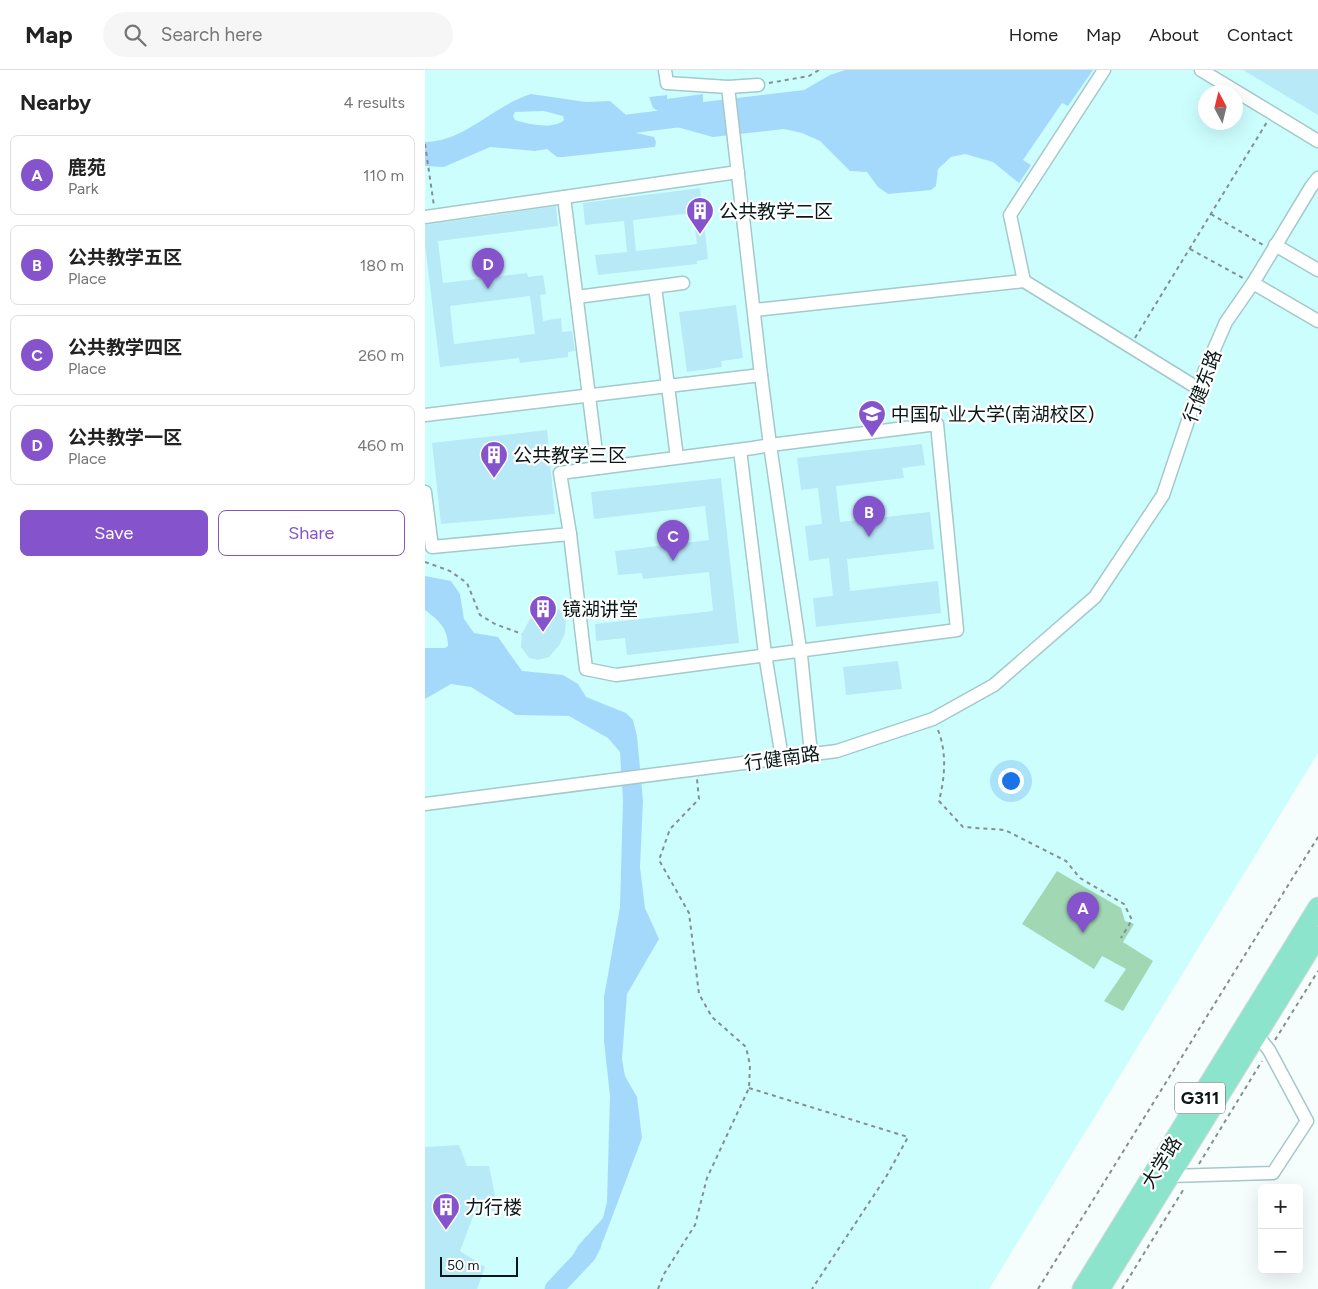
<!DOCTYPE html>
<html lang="en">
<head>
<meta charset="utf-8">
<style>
	:root { --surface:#fff; --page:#f6f6f6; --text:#222; --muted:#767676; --line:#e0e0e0; --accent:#8553cb }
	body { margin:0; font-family:Figtree,"Noto Sans SC",sans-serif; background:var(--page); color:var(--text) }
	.controls { position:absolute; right:15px; bottom:15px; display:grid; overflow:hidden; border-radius:8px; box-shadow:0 5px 20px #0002 }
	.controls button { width:45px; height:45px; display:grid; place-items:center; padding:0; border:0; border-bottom:1px solid var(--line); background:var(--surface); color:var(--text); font:25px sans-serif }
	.compass { position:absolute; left:773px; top:15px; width:45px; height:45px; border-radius:50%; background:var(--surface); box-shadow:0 5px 20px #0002; rotate:353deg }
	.scale { position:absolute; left:15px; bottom:12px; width:78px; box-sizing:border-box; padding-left:5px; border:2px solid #0a1818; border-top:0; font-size:14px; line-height:18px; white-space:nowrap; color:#0a1818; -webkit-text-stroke:4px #fff; paint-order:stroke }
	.you { position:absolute; left:585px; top:710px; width:18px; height:18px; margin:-12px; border:4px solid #fff; border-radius:50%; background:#1a73e8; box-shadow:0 0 0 8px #1a73e833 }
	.badge { display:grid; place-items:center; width:32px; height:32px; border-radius:50%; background:var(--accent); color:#fff; font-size:16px; font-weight:700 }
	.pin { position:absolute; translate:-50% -41px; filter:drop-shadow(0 1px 2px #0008) }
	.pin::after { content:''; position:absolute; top:26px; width:18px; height:15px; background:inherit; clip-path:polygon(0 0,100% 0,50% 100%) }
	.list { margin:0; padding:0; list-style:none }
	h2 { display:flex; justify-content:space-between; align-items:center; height:65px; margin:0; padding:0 20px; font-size:21px }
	h2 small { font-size:16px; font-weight:400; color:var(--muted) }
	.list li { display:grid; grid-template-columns:32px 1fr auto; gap:15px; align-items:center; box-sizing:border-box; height:80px; margin:0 10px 10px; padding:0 10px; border:1px solid var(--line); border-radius:8px }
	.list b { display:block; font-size:19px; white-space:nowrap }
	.list p { margin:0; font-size:16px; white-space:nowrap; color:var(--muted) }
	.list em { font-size:16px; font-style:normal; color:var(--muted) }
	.actions { display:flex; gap:10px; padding:15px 20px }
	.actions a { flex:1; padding:11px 0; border:1px solid var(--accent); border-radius:8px; text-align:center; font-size:18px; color:var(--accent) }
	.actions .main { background:var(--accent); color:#fff }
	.icon { flex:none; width:28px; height:28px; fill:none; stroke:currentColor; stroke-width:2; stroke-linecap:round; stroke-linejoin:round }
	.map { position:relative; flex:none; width:893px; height:1219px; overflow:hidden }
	header { display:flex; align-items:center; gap:30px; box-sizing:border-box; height:70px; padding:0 25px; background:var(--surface); border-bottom:1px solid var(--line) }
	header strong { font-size:24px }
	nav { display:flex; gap:28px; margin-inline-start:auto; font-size:18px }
	.search { width:350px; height:45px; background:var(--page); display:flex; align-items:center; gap:12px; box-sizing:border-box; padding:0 18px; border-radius:28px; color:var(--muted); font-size:19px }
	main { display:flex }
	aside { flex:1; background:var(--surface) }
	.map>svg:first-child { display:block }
</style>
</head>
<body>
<header>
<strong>Map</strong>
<div class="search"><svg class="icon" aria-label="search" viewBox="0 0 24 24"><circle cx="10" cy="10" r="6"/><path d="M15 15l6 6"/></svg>Search here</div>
<nav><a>Home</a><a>Map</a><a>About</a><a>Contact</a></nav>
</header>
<main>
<aside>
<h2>Nearby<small>4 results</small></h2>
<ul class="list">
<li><span class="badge">A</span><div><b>鹿苑</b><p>Park</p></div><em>110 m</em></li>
<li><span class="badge">B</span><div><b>公共教学五区</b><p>Place</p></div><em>180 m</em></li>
<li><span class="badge">C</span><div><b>公共教学四区</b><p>Place</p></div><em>260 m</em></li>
<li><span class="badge">D</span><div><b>公共教学一区</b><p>Place</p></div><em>460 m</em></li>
</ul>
<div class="actions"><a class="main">Save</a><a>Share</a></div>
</aside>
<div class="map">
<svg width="893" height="1219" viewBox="0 0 893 1219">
	<rect width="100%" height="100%" fill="#f6fdfd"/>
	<!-- built -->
	<path fill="#cdfefe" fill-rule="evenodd" d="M0 0H893V683L564 1219H0ZM781 22H811V52H781Z"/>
	<!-- green -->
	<polygon fill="#a1d8b3" points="632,801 696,838 700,851 709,854 698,872 728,891 698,941 679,931 701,899 677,886 669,899 597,854"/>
	<!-- water -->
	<g fill="#a5d9fb" fill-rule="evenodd">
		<polygon points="420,0 668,0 643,36 637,33 598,90 606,95 594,113 568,92 540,84 526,87 513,99 511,116 506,120 463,124 453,117 442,102 425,101 395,71 377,63 359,59 288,67 252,57 239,44 228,38 224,27 242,25 242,29 278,24 278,32 379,20 405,5"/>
		<path d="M106 24 161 32 185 31 200 44 204 55 211 63 229 67 231 72 230 77 138 87H132L122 79 110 81 65 77 19 97 0 96V72C41 71 69 35 106 24ZM119 41 138 46 139 50C129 60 102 54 90 50L88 46 90 42Z"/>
		<path d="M0 506 26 511 35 524 39 549 49 563 73 567 97 601 138 605 153 614 161 627 201 643 208 650 212 666 218 731 215 797 220 838 234 869 202 924 197 989 200 1006 212 1027 217 1068 178 1171 165 1194 144 1192 153 1176 178 1148 182 1132 185 1026 179 971V927L195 837 198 730 195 682 183 668 144 646 91 645 46 617 26 614 0 629V578H20L23 576C23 558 13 550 0 540Z"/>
	</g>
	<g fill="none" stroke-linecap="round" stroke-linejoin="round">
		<!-- river -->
		<g stroke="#a5d9fb" stroke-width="19">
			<polyline points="179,57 268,46"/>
			<polyline points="129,1219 162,1184 167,1174"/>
		</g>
	</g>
	<!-- building -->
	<g fill="#b8e9f7" fill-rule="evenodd">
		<polygon points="818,0 893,0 893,45"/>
		<path d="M275 118 283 189 272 191V194L173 205 170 185 202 182 199 151 160 155 158 133ZM268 143 272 174 211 181 208 150Z"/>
		<path d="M131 136 133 156 13 171 18 213 102 203 103 207 118 205 121 224 115 225 118 251 136 248 137 262 147 261 150 281 143 282V287L95 293 94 288 15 297 0 175V155ZM105 226 110 264 29 274 25 236Z"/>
		<polygon points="311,235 318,288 296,291 297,297 262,302 254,242"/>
		<polygon points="122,360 130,444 16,454 7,373"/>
		<polygon points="497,374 500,395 477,398 479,408 411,416 415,452 505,442 509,479 422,489 425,521 513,511 516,543 391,557 388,528 408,526 404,488 384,491 380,456 397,454 393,418 376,420 372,388"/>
		<polygon points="296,408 314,573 202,585 200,568 171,571 170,554 288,541 284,502 218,509 217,503 193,505 190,481 284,470 280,436 169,449 166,422"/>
		<polygon points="123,537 133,539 141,546 140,563 135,574 124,587 113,590 104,588 96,577 97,564 106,547"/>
		<polygon points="473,591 477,619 421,625 418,597"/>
		<polygon points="34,1075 42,1096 64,1096 73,1141 50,1141 35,1181 60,1197 52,1219 0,1219 0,1077"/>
	</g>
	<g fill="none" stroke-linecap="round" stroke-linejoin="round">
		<defs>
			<g id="minor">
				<polyline points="240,0 242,13 303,17"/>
				<polyline points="776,0 893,71"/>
				<polyline points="333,15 303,17 336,305"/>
				<polyline points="139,127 173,398"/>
				<polyline points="0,147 313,102"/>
				<polyline points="850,175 893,200"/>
				<polyline points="599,211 585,145 679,0"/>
				<polyline points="828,213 893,251"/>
				<polyline points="152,227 258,213"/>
				<polyline points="330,240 599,211 774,319"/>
				<polyline points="0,345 243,316 230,217"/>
				<polyline points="315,380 340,584 357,688"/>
				<polyline points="0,422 7,477 145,464 135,403 328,378 345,375 336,305 243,316 252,388"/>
				<polyline points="145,464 161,599 191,605 532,560 512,354 345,375 375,579 376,585 386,684"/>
				<polyline points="0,734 412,681 508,649 569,615 670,527 738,425 780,300 801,252 828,213 886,117 893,108"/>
				<polyline points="745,1106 848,1103 882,1051 844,980 832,965"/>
			</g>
			<g id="highway">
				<polyline points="657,1219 893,837"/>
				<polyline points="675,1219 893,866"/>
			</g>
		</defs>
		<!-- minor casing -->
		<use href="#minor" stroke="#a4c9c9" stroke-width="15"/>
		<!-- highway casing -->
		<use href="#highway" stroke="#d8dada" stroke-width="21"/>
		<!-- path -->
		<g stroke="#858f8f" stroke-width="2" stroke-dasharray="4 4" stroke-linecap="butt">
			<polyline points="344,13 384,6 394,0"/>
			<polyline points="0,74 9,136"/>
			<polyline points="786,144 838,175"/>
			<polyline points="765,179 818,208"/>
			<polyline points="710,268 842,52"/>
			<polyline points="0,492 25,501 42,513 55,545 70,554 97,564"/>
			<path d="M513 660C522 683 520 707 514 731L538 757 580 760 641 791 655 808 699 834 707 850 696 868"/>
			<polyline points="850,970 893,901"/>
			<polyline points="324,1018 483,1067 461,1107 387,1219"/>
			<polyline points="774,1094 837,991"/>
			<polyline points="233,1219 239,1204 270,1155 282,1108 324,1018 325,995 321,977 287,947 274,924 264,843 234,790 245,759 274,729 272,709"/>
			<polyline points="613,1219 893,767"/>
			<polyline points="697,1219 760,1117"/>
		</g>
		<!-- minor -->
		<use href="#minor" stroke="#fff" stroke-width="12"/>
		<!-- highway -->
		<use href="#highway" stroke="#8ce4cd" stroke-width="19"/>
	</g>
	<!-- icons -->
	<defs>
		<symbol id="building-pin" viewBox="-11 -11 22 30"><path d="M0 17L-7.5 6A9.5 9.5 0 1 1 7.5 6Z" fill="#8553cb" stroke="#fff"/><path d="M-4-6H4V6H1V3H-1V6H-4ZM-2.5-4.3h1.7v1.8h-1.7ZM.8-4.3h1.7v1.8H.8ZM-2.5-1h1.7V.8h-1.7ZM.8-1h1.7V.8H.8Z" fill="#fff"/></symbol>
		<symbol id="university-pin" viewBox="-11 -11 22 30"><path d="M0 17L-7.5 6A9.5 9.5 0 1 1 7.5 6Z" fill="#8553cb" stroke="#fff"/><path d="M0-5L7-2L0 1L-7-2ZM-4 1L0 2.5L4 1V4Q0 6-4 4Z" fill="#fff"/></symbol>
	</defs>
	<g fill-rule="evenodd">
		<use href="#building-pin" x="259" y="125" width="32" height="43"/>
		<use href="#university-pin" x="431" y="328" width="32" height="43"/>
		<use href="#building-pin" x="53" y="369" width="32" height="43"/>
		<use href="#building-pin" x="102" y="523" width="32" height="43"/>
		<use href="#building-pin" x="5" y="1121" width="32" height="43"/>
	</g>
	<g text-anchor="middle" stroke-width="4.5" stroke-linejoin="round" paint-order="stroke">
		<!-- shield labels -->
		<rect fill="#fff" stroke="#545d5d" stroke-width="1" x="750" y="1012.5" width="50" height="31" rx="4"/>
		<g font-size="18" font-weight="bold" fill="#0a1818">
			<text x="775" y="1034">G311</text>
		</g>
		<!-- poi labels -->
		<g font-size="19" fill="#0a1818" stroke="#fff" text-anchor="start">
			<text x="294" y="148">公共教学二区</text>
			<text x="466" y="351">中国矿业大学(南湖校区)</text>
			<text x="88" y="392">公共教学三区</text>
			<text x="137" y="546">镜湖讲堂</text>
			<text x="40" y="1144">力行楼</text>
		</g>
		<!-- street labels -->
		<g font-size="19" fill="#0a1818" stroke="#fff">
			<text transform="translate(777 316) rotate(-70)" y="7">行健东路</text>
			<text transform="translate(357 688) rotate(-8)" y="7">行健南路</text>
			<text transform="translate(736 1092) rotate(-58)" y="7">大学路</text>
		</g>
	</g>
</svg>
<div class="controls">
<button>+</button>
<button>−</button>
</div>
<svg class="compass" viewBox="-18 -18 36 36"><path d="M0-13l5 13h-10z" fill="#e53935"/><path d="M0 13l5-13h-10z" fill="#767676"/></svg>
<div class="scale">50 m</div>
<div class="you"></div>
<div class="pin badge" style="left:658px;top:863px">A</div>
<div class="pin badge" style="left:444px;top:467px">B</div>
<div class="pin badge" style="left:248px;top:491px">C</div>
<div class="pin badge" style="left:63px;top:219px">D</div>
</div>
</main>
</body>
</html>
